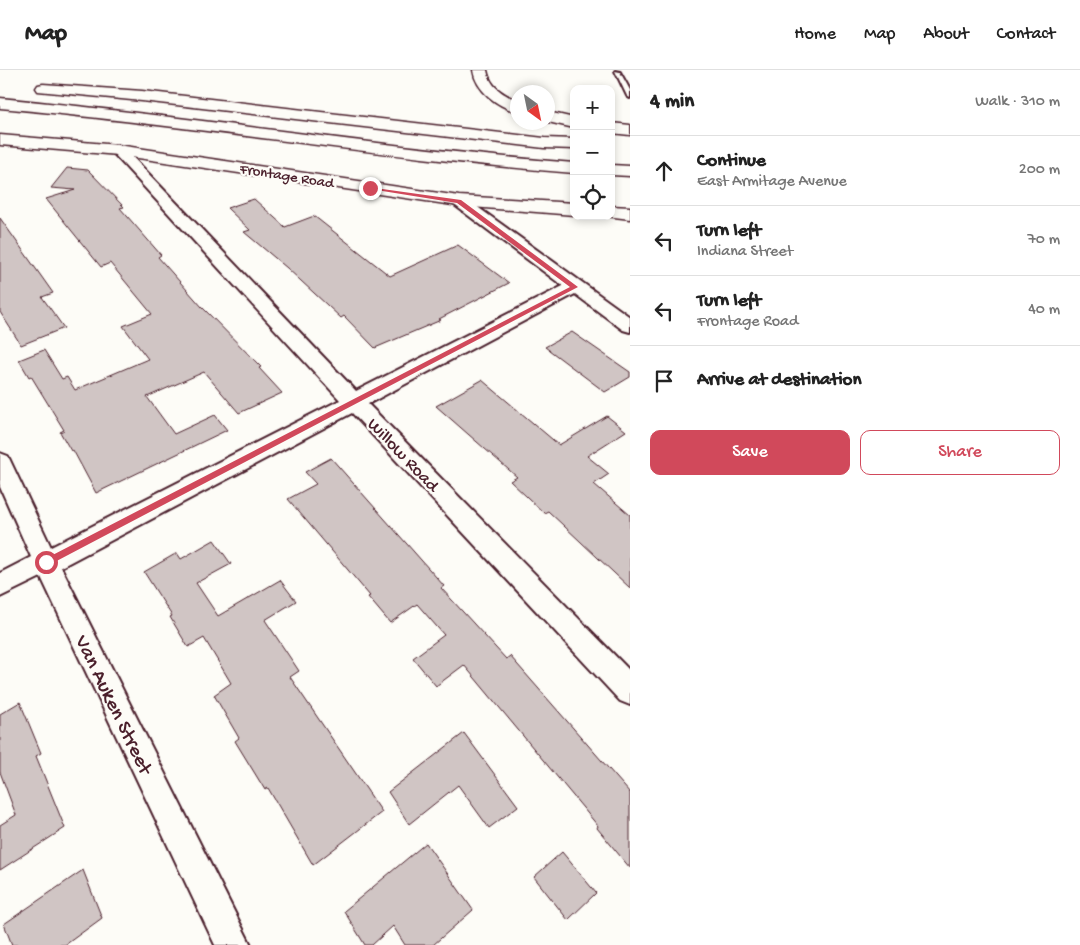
<!DOCTYPE html>
<html lang="en">
<head>
<meta charset="utf-8">
<style>
	:root { --surface:#fff; --page:#f6f6f6; --text:#222; --muted:#767676; --line:#e0e0e0; --accent:#d1495b }
	body { margin:0; font-family:"Gochi Hand",sans-serif; background:var(--page); color:var(--text) }
	.controls { position:absolute; right:15px; top:15px; display:grid; overflow:hidden; border-radius:10px; box-shadow:0 2px 8px #0003 }
	.controls button { width:45px; height:45px; display:grid; place-items:center; padding:0; border:0; border-bottom:1px solid var(--line); background:var(--surface); color:var(--text); font:25px sans-serif }
	.compass { position:absolute; left:510px; top:15px; width:45px; height:45px; border-radius:50%; background:var(--surface); box-shadow:0 2px 8px #0003; rotate:147deg }
	.stop { position:absolute; width:15px; height:15px; margin:-11px; border:4px solid #d1495b; border-radius:50%; background:#fff }
	.stop.end { background:#d1495b; border-color:#fff; box-shadow:0 1px 5px #0008 }
	.list { margin:0; padding:0; list-style:none }
	h2 { display:flex; justify-content:space-between; align-items:center; height:65px; margin:0; padding:0 20px; font-size:21px }
	h2 small { font-size:16px; font-weight:400; color:var(--muted) }
	.list li { display:grid; grid-template-columns:32px 1fr auto; gap:15px; align-items:center; box-sizing:border-box; height:70px; padding:0 20px; border-top:1px solid var(--line) }
	.list b { display:block; font-size:19px; white-space:nowrap }
	.list p { margin:0; font-size:16px; white-space:nowrap; color:var(--muted) }
	.list em { font-size:16px; font-style:normal; color:var(--muted) }
	.actions { display:flex; gap:10px; padding:15px 20px }
	.actions a { flex:1; padding:11px 0; border:1px solid var(--accent); border-radius:10px; text-align:center; font-size:18px; color:var(--accent) }
	.actions .main { background:var(--accent); color:#fff }
	.icon { flex:none; width:28px; height:28px; fill:none; stroke:currentColor; stroke-width:2; stroke-linecap:round; stroke-linejoin:round }
	.map { position:relative; flex:none; width:630px; height:875px; overflow:hidden }
	header { display:flex; align-items:center; gap:30px; box-sizing:border-box; height:70px; padding:0 25px; background:var(--surface); border-bottom:1px solid var(--line) }
	header strong { font-size:24px }
	nav { display:flex; gap:28px; margin-inline-start:auto; font-size:18px }
	main { display:flex }
	aside { flex:1; background:var(--surface) }
	.map>svg:first-child { display:block }
</style>
</head>
<body>
<header>
<strong>Map</strong>
<nav><a>Home</a><a>Map</a><a>About</a><a>Contact</a></nav>
</header>
<main>
<div class="map">
<svg width="630" height="875" viewBox="0 0 630 875">
	<rect width="100%" height="100%" fill="#fdfcf7"/>
	<filter id="ink" filterUnits="userSpaceOnUse"><feTurbulence type="fractalNoise" baseFrequency=".02" numOctaves="2"/><feDisplacementMap in="SourceGraphic" scale="10" xChannelSelector="R" yChannelSelector="G"/><feConvolveMatrix kernelMatrix="1 2 1 2 8 2 1 2 1" color-interpolation-filters="sRGB"/></filter>
	<g filter="url(#ink)">
		<!-- building -->
		<g fill="#d0c5c4" stroke="#4a1f2b">
			<polygon points="67,98 88,100 124,137 120,138 161,185 158,187 202,237 261,297 259,298 282,323 239,343 204,302 147,327 174,364 215,345 227,360 96,423 73,380 71,381 60,362 64,360 31,306 29,307 19,290 44,280 62,309 67,307 75,320 148,289 123,256 152,244 110,193 101,197 46,129 75,120 51,118"/>
			<polygon points="254,129 285,157 314,146 390,206 458,175 509,213 439,249 441,250 375,278 344,246 341,248 287,198 244,162 250,160 227,138"/>
			<polygon points="0,148 53,223 42,227 64,258 21,275 0,242"/>
			<polygon points="572,262 630,302 630,307 605,322 545,277"/>
			<polygon points="482,310 559,375 607,346 626,361 587,386 609,404 594,414 630,445 630,518 548,441 544,443 510,411 517,407 436,336"/>
			<polygon points="331,388 444,516 441,518 506,589 510,586 630,723 630,798 597,758 598,756 464,595 436,616 413,588 444,565 417,534 390,553 368,527 370,526 288,429 316,414 305,402"/>
			<polygon points="214,470 231,494 196,513 218,546 280,510 296,531 265,550 299,601 290,607 382,742 313,795 268,718 265,720 235,671 239,668 214,625 231,613 204,568 188,577 170,547 172,546 144,502 177,483 181,489"/>
			<polygon points="20,632 41,683 36,686 65,758 0,800 0,755 16,745 0,702 0,644"/>
			<polygon points="464,663 518,736 489,758 458,715 409,754 388,722"/>
			<polygon points="426,773 473,840 433,875 405,875 393,856 372,875 365,875 344,841"/>
			<polygon points="562,782 596,823 568,850 534,807"/>
			<polygon points="83,800 102,848 65,875 12,875 4,854"/>
		</g>
		<g fill="none" stroke-linecap="round" stroke-linejoin="round">
			<defs>
				<polygon id="lane" points="615,1 620,2 630,20 630,28 627,26"/>
				<polygon id="street" points="118,76 123,77 356,321 563,216 453,134 451,131 453,128 465,128 630,247 630,262 623,260 575,224 368,334 630,601 630,635 620,631 352,343 61,497 251,875 215,875 41,507 0,527 0,503 31,487 0,417 0,383 8,386 51,477 340,330 113,83 111,80 113,77"/>
				<g id="secondary">
					<polygon points="0,65 118,75 459,126 574,133 574,145 459,136 118,85 0,75"/>
					<polygon points="611,136 630,137 630,149 606,146 611,146"/>
				</g>
				<g id="highway">
					<path d="M473 0H487C490 17 503 24 518 31V42C498 37 476 21 473 0Z"/>
					<polygon points="43,14 142,21 544,68 574,69 574,79 544,78 142,31 38,21 36,18 38,15"/>
					<path d="M0 28C192 46 382 78 574 93V103C382 88 192 55 0 38Z"/>
					<polygon points="548,42 574,48 574,58 548,52"/>
					<polygon points="611,53 630,55 630,65 611,63"/>
					<polygon points="611,95 630,96 630,106 611,105"/>
				</g>
			</defs>
			<!-- lane casing -->
			<use href="#lane" stroke="#4a1f2b" stroke-width="4"/>
			<!-- street casing -->
			<use href="#street" stroke="#4a1f2b" stroke-width="4"/>
			<!-- secondary casing -->
			<use href="#secondary" stroke="#4a1f2b" stroke-width="3"/>
			<!-- highway casing -->
			<use href="#highway" stroke="#4a1f2b" stroke-width="3"/>
			<!-- lane -->
			<use href="#lane" fill="#fdfcf7" fill-rule="evenodd"/>
			<!-- street -->
			<use href="#street" fill="#fdfcf7" fill-rule="evenodd"/>
			<!-- secondary -->
			<use href="#secondary" fill="#fdfcf7" fill-rule="evenodd"/>
			<!-- highway -->
			<use href="#highway" fill="#fdfcf7" fill-rule="evenodd"/>
		</g>
	</g>
	<!-- route -->
	<polygon fill="#d1495b" points="368,117 461,130 578,217 49,495 43,495 43,490 570,217 457,133 370,119"/>
	<g text-anchor="middle" stroke-width="4.5" stroke-linejoin="round" paint-order="stroke">
		<!-- far-street labels -->
		<g font-size="15" fill="#4a1f2b" stroke="#fdfcf7">
			<text transform="translate(287 105) rotate(9)" y="5">Frontage Road</text>
		</g>
		<!-- street labels -->
		<g font-size="18" fill="#4a1f2b" stroke="#fdfcf7">
			<text transform="translate(404 384) rotate(46)" y="6">Willow Road</text>
		</g>
		<!-- near-street labels -->
		<g font-size="21" fill="#4a1f2b" stroke="#fdfcf7">
			<text transform="translate(115 634) rotate(64)" y="7">Van Auken Street</text>
		</g>
	</g>
</svg>
<div class="controls">
<button>+</button>
<button>−</button>
<button><svg class="icon" aria-label="locate" viewBox="0 0 24 24"><circle cx="12" cy="12" r="6"/><path d="M12 2v4M12 18v4M2 12h4M18 12h4"/></svg></button>
</div>
<svg class="compass" viewBox="-18 -18 36 36"><path d="M0-13l5 13h-10z" fill="#e53935"/><path d="M0 13l5-13h-10z" fill="#767676"/></svg>
<div class="stop" style="left:46px;top:492px"></div>
<div class="stop end" style="left:370px;top:118px"></div>
</div>
<aside>
<h2>4 min<small>Walk · 310 m</small></h2>
<ul class="list">
<li><svg class="icon" aria-label="ahead" viewBox="0 0 24 24"><path d="M12 20V5M6 11l6-6 6 6"/></svg><div><b>Continue</b><p>East Armitage Avenue</p></div><em>200 m</em></li>
<li><svg class="icon" aria-label="left" viewBox="0 0 24 24"><path d="M17 20v-9H6M10 6l-5 5 5 5"/></svg><div><b>Turn left</b><p>Indiana Street</p></div><em>70 m</em></li>
<li><svg class="icon" aria-label="left" viewBox="0 0 24 24"><path d="M17 20v-9H6M10 6l-5 5 5 5"/></svg><div><b>Turn left</b><p>Frontage Road</p></div><em>40 m</em></li>
<li><svg class="icon" aria-label="arrive" viewBox="0 0 24 24"><path d="M6 21V4h12l-3 4 3 4H6"/></svg><div><b>Arrive at destination</b></div></li>
</ul>
<div class="actions"><a class="main">Save</a><a>Share</a></div>
</aside>
</main>
</body>
</html>
